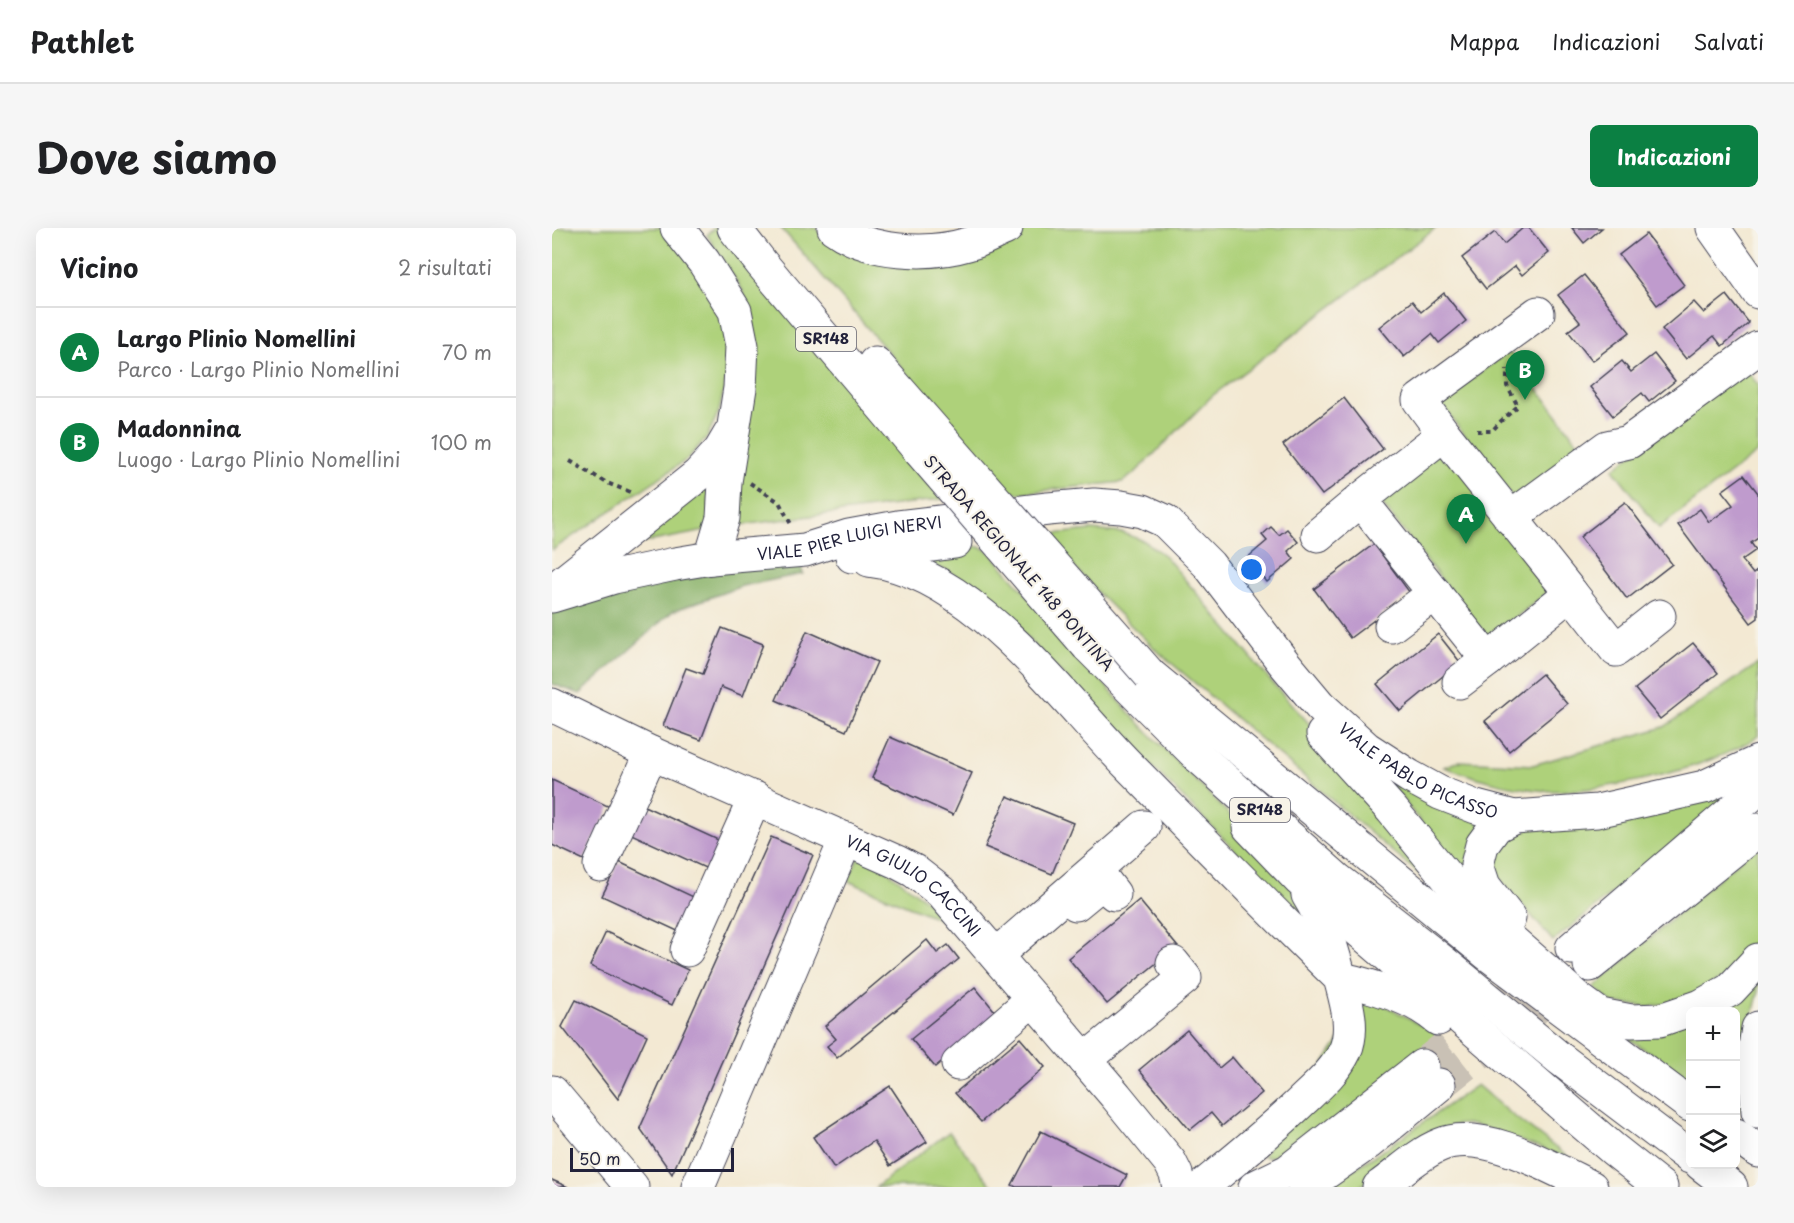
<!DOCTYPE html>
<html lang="it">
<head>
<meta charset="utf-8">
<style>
	:root { --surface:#fff; --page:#f6f6f6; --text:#202124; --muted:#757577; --line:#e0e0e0; --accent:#0b8043 }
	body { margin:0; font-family:"Playpen Sans",sans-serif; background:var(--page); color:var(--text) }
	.controls { position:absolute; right:18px; bottom:18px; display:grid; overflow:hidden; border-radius:9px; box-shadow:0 6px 24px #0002 }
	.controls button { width:54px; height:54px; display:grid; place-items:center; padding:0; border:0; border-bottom:2px solid var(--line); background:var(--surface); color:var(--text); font:30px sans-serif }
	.scale { position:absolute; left:18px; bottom:15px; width:164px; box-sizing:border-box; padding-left:6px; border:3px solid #22223b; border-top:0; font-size:16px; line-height:21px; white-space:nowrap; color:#22223b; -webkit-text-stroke:4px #f7f3e8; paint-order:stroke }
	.you { position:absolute; left:700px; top:342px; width:21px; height:21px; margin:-15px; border:4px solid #fff; border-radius:50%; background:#1a73e8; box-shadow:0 0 0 9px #1a73e833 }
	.badge { display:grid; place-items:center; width:39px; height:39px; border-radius:50%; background:var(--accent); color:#fff; font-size:20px; font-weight:700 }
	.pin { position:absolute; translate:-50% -50px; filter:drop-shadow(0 2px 3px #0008) }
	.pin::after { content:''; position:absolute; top:32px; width:21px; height:18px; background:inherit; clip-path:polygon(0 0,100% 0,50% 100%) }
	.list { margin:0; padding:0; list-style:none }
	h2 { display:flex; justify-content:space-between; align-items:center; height:78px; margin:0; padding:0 24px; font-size:26px }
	h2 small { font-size:20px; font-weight:400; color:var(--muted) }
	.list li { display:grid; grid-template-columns:39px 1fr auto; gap:18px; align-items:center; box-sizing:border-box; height:90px; padding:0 24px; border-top:2px solid var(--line) }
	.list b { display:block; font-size:22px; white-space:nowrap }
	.list p { margin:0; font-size:20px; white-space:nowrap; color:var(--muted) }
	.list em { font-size:20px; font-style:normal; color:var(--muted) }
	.icon { flex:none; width:33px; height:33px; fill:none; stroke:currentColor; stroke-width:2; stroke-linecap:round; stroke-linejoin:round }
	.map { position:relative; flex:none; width:1206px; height:959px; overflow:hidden; border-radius:9px }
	header { display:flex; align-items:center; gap:36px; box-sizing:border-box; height:84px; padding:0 30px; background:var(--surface); border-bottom:2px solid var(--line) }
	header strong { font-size:28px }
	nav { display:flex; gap:33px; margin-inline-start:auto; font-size:21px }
	.intro { display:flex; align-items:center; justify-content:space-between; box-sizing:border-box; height:144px; padding:0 36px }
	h1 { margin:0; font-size:42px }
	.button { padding:15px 27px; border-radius:9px; background:var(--accent); color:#fff; font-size:21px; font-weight:700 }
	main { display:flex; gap:36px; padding:0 36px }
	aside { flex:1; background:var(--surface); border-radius:9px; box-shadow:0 6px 24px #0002 }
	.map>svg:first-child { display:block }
</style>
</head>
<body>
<header>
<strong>Pathlet</strong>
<nav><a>Mappa</a><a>Indicazioni</a><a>Salvati</a></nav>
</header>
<div class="intro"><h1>Dove siamo</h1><a class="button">Indicazioni</a></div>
<main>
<aside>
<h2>Vicino<small>2 risultati</small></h2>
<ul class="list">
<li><span class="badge">A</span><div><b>Largo Plinio Nomellini</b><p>Parco · Largo Plinio Nomellini</p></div><em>70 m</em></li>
<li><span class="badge">B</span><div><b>Madonnina</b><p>Luogo · Largo Plinio Nomellini</p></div><em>100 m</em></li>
</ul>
</aside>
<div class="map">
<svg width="1206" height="959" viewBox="0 0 1206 959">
	<rect width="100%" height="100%" fill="#f7f3e8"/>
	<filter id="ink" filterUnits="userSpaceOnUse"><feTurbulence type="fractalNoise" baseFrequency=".0167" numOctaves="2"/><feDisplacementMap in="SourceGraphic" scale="12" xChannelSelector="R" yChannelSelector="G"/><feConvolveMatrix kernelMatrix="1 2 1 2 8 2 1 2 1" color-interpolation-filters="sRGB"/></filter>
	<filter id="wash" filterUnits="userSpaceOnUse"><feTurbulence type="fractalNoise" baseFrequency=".008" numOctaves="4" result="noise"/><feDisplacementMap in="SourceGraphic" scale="24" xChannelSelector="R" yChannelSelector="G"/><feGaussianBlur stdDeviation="1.35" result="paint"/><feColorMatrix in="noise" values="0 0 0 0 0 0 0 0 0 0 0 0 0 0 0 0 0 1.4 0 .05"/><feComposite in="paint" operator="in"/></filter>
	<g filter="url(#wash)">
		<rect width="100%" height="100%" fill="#f3e9d3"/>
		<!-- green -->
		<g fill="#aed17a" stroke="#687a5a" stroke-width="1.5">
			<polygon points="0,0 116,0 162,64 177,114 175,148 167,183 155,209 134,232 0,322"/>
			<polygon points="162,0 168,0 391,271 182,298 201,93 191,63 155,7"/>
			<polygon points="229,0 263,0 288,20 469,4 474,0 884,0 660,168 583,245 570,254 459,266"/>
			<polygon points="957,123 1031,221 963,273 888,175"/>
			<polygon points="1193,140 1206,157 1206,224 1107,300 1061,241"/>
			<polygon points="892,220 1001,360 936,411 826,271"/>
			<polygon points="156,248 159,302 63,320"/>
			<polygon points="539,302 571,305 592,313 613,328 724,459 821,566 910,679 850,632 603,421 551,370 492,307"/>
			<polygon points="420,318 428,319 438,324 582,490 738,648 769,709 562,500 441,375 407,350 396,343 350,327"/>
			<path d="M1206 436V508C1160 541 1041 568 985 562 953 559 922 549 892 539L907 533 981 537 1112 499Z"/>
			<polygon points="808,518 938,584 914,651"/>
			<polygon points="1206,547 1001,713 942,644 941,615 954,598"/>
			<polygon points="1206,616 1206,708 1201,720 1177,747 1130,772 1098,779 1060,775 1042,759"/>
			<polygon points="309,623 412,701 296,653"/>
			<polygon points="1206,736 1206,766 1199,794 1206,894 1184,879 1184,784 1145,784"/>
			<polygon points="821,771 879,802 887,809 796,884 719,929 714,929 711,928 808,781 813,774"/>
			<polygon points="1138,786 1138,851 1043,789"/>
			<polygon points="925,857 955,883 1020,932 934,900 915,896 902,897 807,959 773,959 824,927"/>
			<polygon points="397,904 441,959 324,959"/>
		</g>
		<!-- forest -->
		<polygon fill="#8ab36a" stroke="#566a52" stroke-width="1.5" points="247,330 251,346 190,358 121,383 28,466 0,456 0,384 21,375 183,340"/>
		<g id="blocks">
			<!-- building -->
			<g fill="#bf9bcd">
				<polygon points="971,0 977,0 997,25 970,47 963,38 934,61 910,30 943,4 952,16"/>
				<polygon points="1020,0 1050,0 1032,15"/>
				<polygon points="1094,6 1132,57 1105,77 1067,27"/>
				<polygon points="1032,47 1078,104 1040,133 1016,103 1028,94 1006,67"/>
				<polygon points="892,65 914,93 887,115 880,106 852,129 827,99 860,73 869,84"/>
				<polygon points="1175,67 1197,95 1170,118 1162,108 1134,131 1110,101 1142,74 1152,85"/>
				<polygon points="1102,126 1123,153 1097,174 1090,165 1061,188 1038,159 1070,133 1079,144"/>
				<polygon points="792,170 831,221 770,267 731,217"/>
				<polygon points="1192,247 1206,265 1206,310 1199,315 1204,322 1190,332 1201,346 1206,342 1206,390 1199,395 1126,297 1148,281 1157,294 1181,277 1170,263"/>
				<polygon points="1073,274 1120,336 1075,371 1028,309"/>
				<polygon points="719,299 727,307 735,301 746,314 736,323 742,331 715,354 695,330 715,313 710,307"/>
				<polygon points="822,316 858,365 798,410 762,361"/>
				<polygon points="170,400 211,416 191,468 169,459 149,512 111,498 134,440 151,446"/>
				<polygon points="255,403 325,434 294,503 224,472"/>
				<polygon points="886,406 908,434 848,483 825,456"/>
				<polygon points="1141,415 1166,445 1108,491 1083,461"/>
				<polygon points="990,446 1015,476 957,523 933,493"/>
				<polygon points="338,509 420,545 401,587 320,550"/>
				<polygon points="0,552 58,579 32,632 0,617"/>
				<polygon points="455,568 521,595 500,646 433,619"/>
				<polygon points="90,577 175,616 162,644 77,605"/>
				<polygon points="219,609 261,627 120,946 88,900"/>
				<polygon points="67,634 148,672 132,706 50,668"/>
				<polygon points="587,672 625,718 555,776 516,730"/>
				<polygon points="54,704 136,742 120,777 38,738"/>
				<polygon points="375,712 385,725 396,717 407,731 285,830 275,818 284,811 273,798"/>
				<polygon points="423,759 446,787 383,839 359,811"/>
				<polygon points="24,772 95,807 66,871 10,799"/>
				<polygon points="635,802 667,840 680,829 710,865 670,898 659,885 638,902 587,842"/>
				<polygon points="468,810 493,839 429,894 403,865"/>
				<polygon points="338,858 375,914 338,938 322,913 282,940 261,909"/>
				<polygon points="489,903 575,947 568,959 464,959 460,957"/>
				<polygon points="0,952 16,959 0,959"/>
			</g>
		</g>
	</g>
	<g filter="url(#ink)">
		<use href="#blocks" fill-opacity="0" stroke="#414052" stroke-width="1.5"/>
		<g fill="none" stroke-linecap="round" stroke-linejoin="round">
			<!-- minor-tunnel -->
			<g stroke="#c9c1b5" stroke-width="33" stroke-dasharray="33 16" stroke-linecap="butt">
				<polyline points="870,838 997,738"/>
				<polyline points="887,857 1017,754"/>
			</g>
			<defs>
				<g id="minor">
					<polyline points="125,0 152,34 183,83 190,118 188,160 173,254 171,290 159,330"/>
					<path d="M282 0C316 25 376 28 416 16 429 13 442 5 454 0"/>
					<polyline points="1161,0 1206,64"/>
					<polygon points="892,206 1019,365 936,432 808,272"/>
					<polyline points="892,206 867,172 986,85"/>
					<polyline points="958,290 1055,219 1077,214 1206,120"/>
					<polyline points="766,307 808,272"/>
					<polyline points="300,328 403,314"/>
					<path d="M317 332C421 344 507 467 576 537 646 608 716 680 788 750 794 773 803 800 793 823 784 842 767 857 751 872 719 903 684 931 650 959"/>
					<polyline points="4,360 146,247 168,223 178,206"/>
					<polyline points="1019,365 1064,422 1107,388"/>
					<path id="s1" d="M0 368 62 349 123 336 159 330 253 322 297 308 346 299 496 281 542 277 569 279 591 283 613 293 657 337 732 435 768 478 814 520 857 548 888 565 924 579 962 589 1045 583 1152 559 1206 534"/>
					<polyline points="839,398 883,365"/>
					<polyline points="907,454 936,432"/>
					<path id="s2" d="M0 477 99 525 345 634 362 643 389 664 564 868 618 934 624 946 627 959"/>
					<polyline points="771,506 840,582 903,659 961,714 1025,770 1048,787 1079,793 1108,792 1149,778 1178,762 1206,732"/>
					<polyline points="48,637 99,525"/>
					<polyline points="524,676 552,653 562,666"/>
					<polyline points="957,690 932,658 925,637 930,617 944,598 962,589"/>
					<polyline points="1020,720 1206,561"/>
					<polyline points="135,722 203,570"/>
					<polyline points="444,727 592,599"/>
					<polyline points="1038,737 1206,602"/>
					<polyline points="533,832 633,750 621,735"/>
					<polyline points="406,836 481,771"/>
					<polyline points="0,864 80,959"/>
					<polyline points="146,959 294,611"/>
					<polyline points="703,959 736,943 870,838"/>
					<polyline points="753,959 816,915 887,857"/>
				</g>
				<g id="major">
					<polyline points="182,0 210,36 367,222"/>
					<polyline points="323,135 387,208"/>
					<polyline points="536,418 648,530 786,652 891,734 1007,830 1138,929"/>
					<polyline points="598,447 936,726 1138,877"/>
					<polyline points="697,599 748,652 1061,921 1109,959"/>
					<path d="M756 667C774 696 779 718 788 750 823 760 858 767 886 791"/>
					<polyline points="1206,800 1202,826 1206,883"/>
					<polyline points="1184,907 1206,923"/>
					<polyline points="1149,936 1179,959"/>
					<path d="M827 959C847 945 866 926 888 917 930 899 1000 940 1039 959"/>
				</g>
			</defs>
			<!-- minor casing -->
			<use href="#minor" stroke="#414052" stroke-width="35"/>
			<!-- major casing -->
			<use href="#major" stroke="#414052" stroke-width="35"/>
			<!-- path -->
			<g stroke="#414052" stroke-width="4" stroke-dasharray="4.5 4.5" stroke-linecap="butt">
				<polyline points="925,203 940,203 949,193 966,178 955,158 955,141"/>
				<polyline points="18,233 55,255 81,265"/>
				<polyline points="198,255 227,274 240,298"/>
			</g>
			<!-- minor -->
			<use href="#minor" stroke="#fff" stroke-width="33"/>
			<!-- major -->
			<use href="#major" stroke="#fff" stroke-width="33"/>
			<defs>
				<g id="major-bridge">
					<polyline points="387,208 598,447"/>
					<polyline points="367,222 536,418"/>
				</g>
			</defs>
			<!-- major-bridge casing -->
			<use href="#major-bridge" stroke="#414052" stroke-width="35" stroke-linecap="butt"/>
			<!-- major-bridge -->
			<use href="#major-bridge" stroke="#fff" stroke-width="33"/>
		</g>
	</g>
	<g text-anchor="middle" stroke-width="4.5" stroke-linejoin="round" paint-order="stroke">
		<!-- shield labels -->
		<g fill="#f7f3e8" stroke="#62616f" stroke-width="1.5">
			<rect x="244" y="99" width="60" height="24" rx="4.5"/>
			<rect x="678" y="570" width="60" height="24" rx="4.5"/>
		</g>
		<g font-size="15" font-weight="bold" fill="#22223b">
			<text x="274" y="116">SR148</text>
			<text x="708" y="587">SR148</text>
		</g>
		<!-- street labels -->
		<g font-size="16" fill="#22223b" stroke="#f7f3e8">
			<text dy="6" stroke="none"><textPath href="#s1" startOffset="304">VIALE PIER LUIGI NERVI</textPath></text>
			<text transform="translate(467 335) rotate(49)" y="6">STRADA REGIONALE 148 PONTINA</text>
			<text dy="6" stroke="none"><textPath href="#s1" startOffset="986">VIALE PABLO PICASSO</textPath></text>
			<text dy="6" stroke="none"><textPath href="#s2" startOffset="406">VIA GIULIO CACCINI</textPath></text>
		</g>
	</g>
</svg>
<div class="controls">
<button>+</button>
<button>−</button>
<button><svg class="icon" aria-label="layers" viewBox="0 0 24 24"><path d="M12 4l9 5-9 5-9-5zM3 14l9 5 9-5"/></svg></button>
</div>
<div class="scale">50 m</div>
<div class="you"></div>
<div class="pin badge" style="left:914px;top:316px">A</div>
<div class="pin badge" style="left:973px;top:172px">B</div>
</div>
</main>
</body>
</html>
